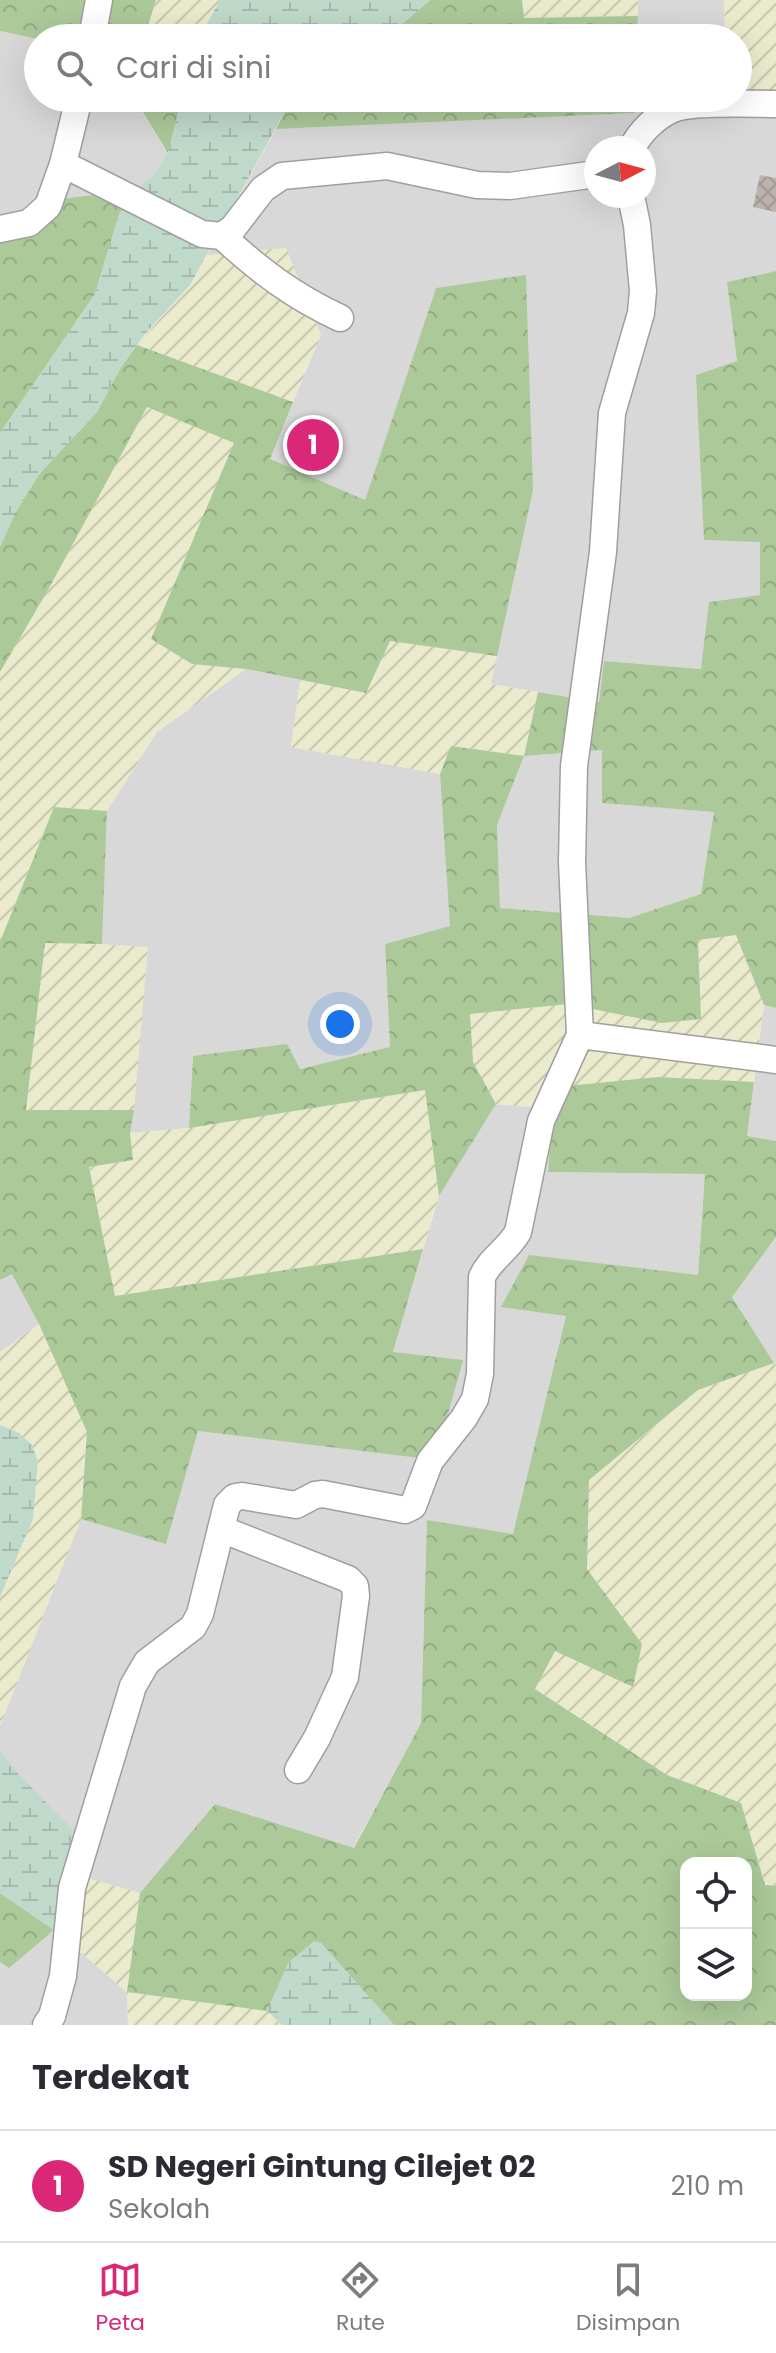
<!DOCTYPE html>
<html lang="id">
<head>
<meta charset="utf-8">
<style>
	:root { --surface:#fff; --page:#f2f2f3; --text:#2b2b33; --muted:#7c7c81; --line:#e1e1e2; --accent:#db2777 }
	body { margin:0; font-family:Poppins,sans-serif; background:var(--page); color:var(--text) }
	.controls { position:absolute; right:24px; bottom:24px; display:grid; overflow:hidden; border-radius:16px; box-shadow:0 8px 32px #0002 }
	.controls button { width:72px; height:72px; display:grid; place-items:center; padding:0; border:0; border-bottom:2px solid var(--line); background:var(--surface); color:var(--text); font:40px sans-serif }
	.compass { position:absolute; left:584px; top:136px; width:72px; height:72px; border-radius:50%; background:var(--surface); box-shadow:0 8px 32px #0002; rotate:84deg }
	.you { position:absolute; left:340px; top:1024px; width:28px; height:28px; margin:-20px; border:6px solid #fff; border-radius:50%; background:#1a73e8; box-shadow:0 0 0 12px #1a73e833 }
	.badge { display:grid; place-items:center; width:52px; height:52px; border-radius:50%; background:var(--accent); color:#fff; font-size:26px; font-weight:700 }
	.pin { position:absolute; translate:-50% -50%; border:4px solid #fff; box-shadow:0 2px 8px #0006 }
	.list { margin:0; padding:0; list-style:none }
	h2 { display:flex; justify-content:space-between; align-items:center; height:104px; margin:0; padding:0 32px; font-size:34px }
	h2 small { font-size:26px; font-weight:400; color:var(--muted) }
	.list li { display:grid; grid-template-columns:52px 1fr auto; gap:24px; align-items:center; box-sizing:border-box; height:112px; padding:0 32px; border-top:2px solid var(--line) }
	.list b { display:block; font-size:30px; white-space:nowrap }
	.list p { margin:0; font-size:26px; white-space:nowrap; color:var(--muted) }
	.list em { font-size:26px; font-style:normal; color:var(--muted) }
	.icon { flex:none; width:44px; height:44px; fill:none; stroke:currentColor; stroke-width:2; stroke-linecap:round; stroke-linejoin:round }
	.map { position:relative; flex:none; width:776px; height:2025px; overflow:hidden }
	.search { position:absolute; background:var(--surface); box-shadow:0 8px 32px #0002; left:24px; right:24px; top:24px; height:88px; display:flex; align-items:center; gap:20px; box-sizing:border-box; padding:0 28px; border-radius:44px; color:var(--muted); font-size:30px }
	.sheet { height:216px; background:var(--surface) }
	nav { display:flex; justify-content:space-around; align-items:center; box-sizing:border-box; height:112px; border-top:2px solid var(--line); background:var(--surface); font-size:22px; color:var(--muted) }
	nav a { display:grid; justify-items:center; gap:4px }
	nav .on { color:var(--accent) }
	.map>svg:first-child { display:block }
</style>
</head>
<body>
<div class="map">
<svg width="776" height="2025" viewBox="0 0 776 2025">
	<defs>
		<pattern id="farmland-furrows" width="10" height="10" patternUnits="userSpaceOnUse" patternTransform="scale(2)"><rect width="10" height="10" fill="#eaeacd"/><path d="M-1 1l2-2M0 10L10 0M9 11l2-2" fill="none" stroke="#c8c8af"/></pattern>
		<pattern id="forest-crowns" width="20" height="18" patternUnits="userSpaceOnUse" patternTransform="scale(2)"><rect width="20" height="18" fill="#abc999"/><path d="M2 6a3 3 0 1 1 6 0M12 15a3 3 0 1 1 6 0" fill="none" stroke="#93ac83"/></pattern>
		<pattern id="wetland-marsh" width="20" height="14" patternUnits="userSpaceOnUse" patternTransform="scale(2)"><rect width="20" height="14" fill="#bfd9cb"/><path d="M1 5h8M5 5V1M11 12h8M15 12V8" fill="none" stroke="#a4baae"/></pattern>
		<pattern id="building-cross-hatch" width="8" height="8" patternUnits="userSpaceOnUse" patternTransform="scale(2)"><rect width="8" height="8" fill="#bcb3ae"/><path d="M0 0l8 8M0 8l8-8" fill="none" stroke="#a19995"/></pattern>
	</defs>
	<rect width="100%" height="100%" fill="#ece8e1"/>
	<!-- residential -->
	<g fill="#d9d8d8" fill-rule="evenodd">
		<polygon points="638,0 724,0 725,38 637,38"/>
		<polygon points="0,31 38,39 38,98 133,98 168,153 153,176 136,190 0,230"/>
		<path d="M776 93V271L727 282 737 362 705 540 760 541V595L709 602 702 669 604 661 599 702 491 684 436 288 365 500 269 459 321 335 207 255 276 129 633 113 635 98H738ZM596 148H644V196H596Z"/>
		<polygon points="246,669 300,680 291,747 440,774 451,926 385,944 390,1047 299,1069 193,1056 189,1128 130,1133 148,948 102,944 107,811 157,732"/>
		<polygon points="602,750 603,803 715,812 701,894 629,918 500,908 497,825 524,756"/>
		<polygon points="764,1005 776,1008 776,1141 747,1136"/>
		<polygon points="496,1104 552,1109 548,1172 705,1174 698,1276 566,1315 513,1535 427,1520 421,1723 353,1848 215,1804 140,1893 65,1872 23,1779 0,1750 0,1726 81,1519 166,1543 198,1431 435,1460 393,1352 439,1196"/>
		<polygon points="776,1237 776,1366 732,1297"/>
		<polygon points="12,1273 39,1324 0,1352 0,1280"/>
		<polygon points="54,1930 127,1992 128,2025 0,2025 0,1962 9,1967"/>
	</g>
	<!-- farmland -->
	<g fill="url(#farmland-furrows)">
		<polygon points="156,0 220,0 199,38 184,38 147,29"/>
		<polygon points="522,0 638,0 638,16 524,18"/>
		<polygon points="724,0 776,0 776,93 738,94 738,38 725,38"/>
		<polygon points="286,248 321,335 293,402 137,345 190,285 207,255"/>
		<polygon points="146,407 235,442 151,639 192,664 246,669 157,732 107,811 54,807 0,942 0,672 48,590"/>
		<polygon points="390,641 497,656 491,684 538,692 524,756 452,746 440,774 291,747 300,680 366,693"/>
		<polygon points="737,935 764,1005 754,1082 658,1077 552,1109 496,1104 473,1062 469,1014 568,1004 701,1019 698,940"/>
		<polygon points="45,942 148,947 134,1110 26,1111"/>
		<polygon points="425,1090 439,1196 423,1249 115,1296 89,1167 133,1160 130,1133 189,1128"/>
		<polygon points="39,1324 87,1432 81,1519 0,1726 0,1597 33,1519 38,1462 32,1445 19,1433 0,1425 0,1352"/>
		<polygon points="774,1363 776,1366 776,1886 766,1886 741,1803 667,1775 535,1689 555,1650 632,1687 642,1644 587,1569 589,1480 699,1390"/>
		<polygon points="65,1872 140,1893 127,1992 267,2011 282,2025 128,2025 127,1992 54,1930"/>
	</g>
	<!-- forest -->
	<g fill="url(#forest-crowns)" fill-rule="evenodd">
		<polygon points="0,0 156,0 147,29 184,38 38,39 0,31"/>
		<polygon points="430,0 522,0 524,18 638,16 637,38 385,38"/>
		<polygon points="134,98 182,98 168,153"/>
		<polygon points="292,98 635,98 634,113 276,129"/>
		<polygon points="136,190 119,214 95,294 0,433 0,230 52,200"/>
		<path d="M776 271V1008L764 1005 736 935 698 940 701 1019 662 1023 568 1004 470 1014 473 1062 496 1104 439 1196 425 1090 189 1128 193 1056 287 1044 300 1069 390 1047 385 944 450 926 440 774 451 746 524 756 538 692 599 702 604 661 701 669 709 602 760 595V542L704 540 696 375 737 361 727 282ZM602 750V803L714 812 701 894 629 918 500 908 497 825 524 756Z"/>
		<polygon points="526,275 533,490 497,656 390,641 366,693 246,669 192,664 151,639 234,443 147,407 48,590 0,672 0,547 15,513 40,473 97,412 121,367 137,345 293,402 270,459 365,500 436,288"/>
		<polygon points="54,807 107,811 102,944 45,943 26,1110 134,1110 130,1133 133,1160 89,1167 115,1296 423,1249 393,1352 463,1360 435,1460 198,1431 166,1544 81,1519 87,1432 39,1324 12,1274 0,1280 0,942"/>
		<path d="M658 1077 754 1082 747 1136 776 1141V1237L732 1297 774 1363 698 1390 589 1480 587 1569 642 1644 633 1687 555 1651 535 1689 667 1775 741 1803 765 1885 776 1886V2025H394L321 1943 289 1962 267 2011 127 1992 140 1893 215 1804 354 1848 421 1723 427 1520 513 1534 566 1316 501 1307 529 1255 698 1275 705 1174 548 1172 552 1109 557 1087ZM686 1863H746V1995H686Z"/>
		<polygon points="0,1893 54,1930 9,1968 0,1962"/>
	</g>
	<!-- wetland -->
	<g fill="url(#wetland-marsh)">
		<polygon points="220,0 430,0 385,38 199,38"/>
		<polygon points="182,98 292,98 190,285 144,335 121,367 97,412 40,473 15,513 0,547 0,433 95,294 119,214 136,190 153,176 168,153"/>
		<polygon points="0,1425 19,1433 32,1445 38,1462 33,1519 0,1597"/>
		<polygon points="0,1750 23,1779 73,1830 54,1930 0,1893"/>
		<polygon points="314,1941 321,1943 394,2025 282,2025 267,2011 289,1962"/>
	</g>
	<!-- building -->
	<polygon fill="url(#building-cross-hatch)" points="760,175 776,178 776,212 753,207"/>
	<g fill="none" stroke-linecap="round" stroke-linejoin="round">
		<defs>
			<g id="minor">
				<polyline points="92,38 99,0"/>
				<path d="M632 148C640 132 656 116 673 109 692 101 752 104 776 104"/>
				<polyline points="63,164 79,98"/>
				<polyline points="0,229 29,223 48,206 63,164 202,234 222,236 233,228 263,189 282,176 387,166 477,185 510,186 596,174"/>
				<path d="M222 236C260 271 293 296 340 318"/>
				<polyline points="580,1035 776,1060"/>
				<polyline points="221,1529 348,1579 355,1586 356,1596 345,1677 317,1738 298,1770"/>
				<path d="M46 2025 52 2016 63 1976 72 1888 133 1686 147 1662 193 1627 200 1614 227 1505 235 1497 242 1496 296 1505 315 1495 323 1494 405 1510 413 1506 430 1461 464 1418 475 1399 480 1374 482 1277C490 1259 507 1251 518 1232L541 1121 580 1035 572 862 574 766 603 552 612 413 641 313 643 291 637 225 631 196"/>
			</g>
		</defs>
		<!-- minor casing -->
		<use href="#minor" stroke="#9f9f9f" stroke-width="29"/>
		<!-- minor -->
		<use href="#minor" stroke="#fff" stroke-width="26"/>
	</g>
</svg>
<div class="controls">
<button><svg class="icon" aria-label="locate" viewBox="0 0 24 24"><circle cx="12" cy="12" r="6"/><path d="M12 2v4M12 18v4M2 12h4M18 12h4"/></svg></button>
<button><svg class="icon" aria-label="layers" viewBox="0 0 24 24"><path d="M12 4l9 5-9 5-9-5zM3 14l9 5 9-5"/></svg></button>
</div>
<svg class="compass" viewBox="-18 -18 36 36"><path d="M0-13l5 13h-10z" fill="#e53935"/><path d="M0 13l5-13h-10z" fill="#7c7c81"/></svg>
<div class="you"></div>
<div class="pin badge" style="left:313px;top:445px">1</div>
<div class="search"><svg class="icon" aria-label="search" viewBox="0 0 24 24"><circle cx="10" cy="10" r="6"/><path d="M15 15l6 6"/></svg>Cari di sini</div>
</div>
<section class="sheet">
<h2>Terdekat<small></small></h2>
<ul class="list">
<li><span class="badge">1</span><div><b>SD Negeri Gintung Cilejet 02</b><p>Sekolah</p></div><em>210 m</em></li>
</ul>
</section>
<nav>
<a class="on"><svg class="icon" aria-label="map" viewBox="0 0 24 24"><path d="M3 6l6-2 6 2 6-2v14l-6 2-6-2-6 2zM9 4v14M15 6v14"/></svg>Peta</a>
<a><svg class="icon" aria-label="directions" viewBox="0 0 24 24"><path d="M12 3l9 9-9 9-9-9zM9 14v-3h6M13 9l2 2-2 2"/></svg>Rute</a>
<a><svg class="icon" aria-label="saved" viewBox="0 0 24 24"><path d="M7 4h10v16l-5-4-5 4z"/></svg>Disimpan</a>
</nav>
</body>
</html>
